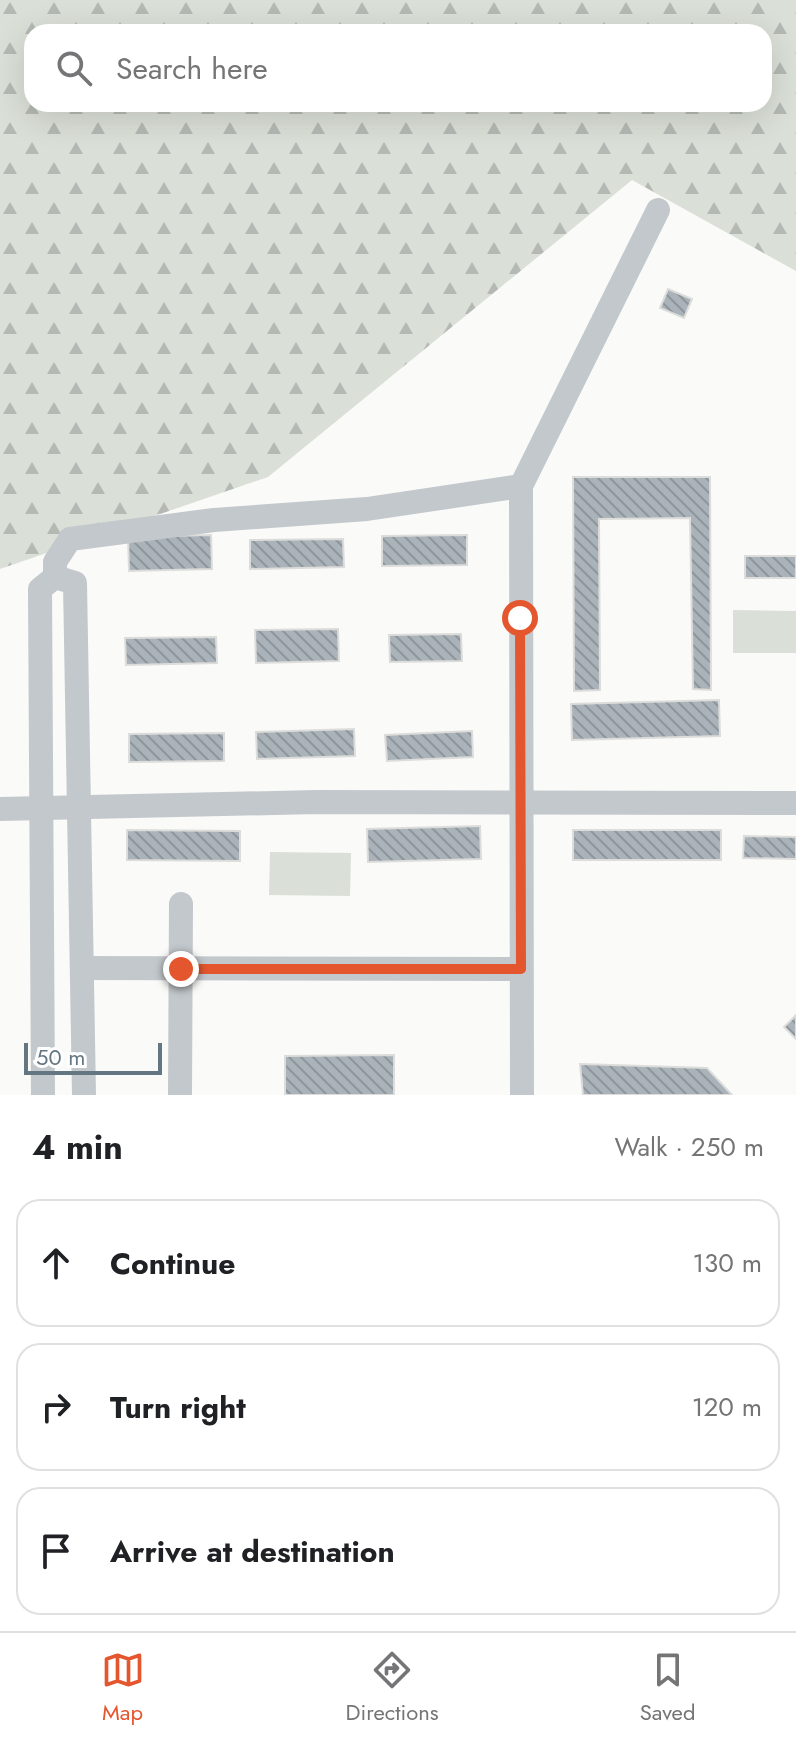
<!DOCTYPE html>
<html lang="en">
<head>
<meta charset="utf-8">
<style>
	:root { --surface:#fff; --page:#f6f6f6; --text:#202124; --muted:#757577; --line:#e0e0e0; --accent:#e4572e }
	body { margin:0; font-family:Jost,sans-serif; background:var(--page); color:var(--text) }
	.scale { position:absolute; left:24px; bottom:20px; width:138px; box-sizing:border-box; padding-left:8px; border:4px solid #657683; border-top:0; font-size:22px; line-height:28px; white-space:nowrap; color:#657683; -webkit-text-stroke:6px #fff; paint-order:stroke }
	.stop { position:absolute; width:24px; height:24px; margin:-18px; border:6px solid #e4572e; border-radius:50%; background:#fff }
	.stop.end { background:#e4572e; border-color:#fff; box-shadow:0 2px 8px #0008 }
	.list { margin:0; padding:0; list-style:none }
	h2 { display:flex; justify-content:space-between; align-items:center; height:104px; margin:0; padding:0 32px; font-size:34px }
	h2 small { font-size:26px; font-weight:400; color:var(--muted) }
	.list li { display:grid; grid-template-columns:52px 1fr auto; gap:24px; align-items:center; box-sizing:border-box; height:128px; margin:0 16px 16px; padding:0 16px; border:2px solid var(--line); border-radius:24px }
	.list b { display:block; font-size:30px; white-space:nowrap }
	.list em { font-size:26px; font-style:normal; color:var(--muted) }
	.icon { flex:none; width:44px; height:44px; fill:none; stroke:currentColor; stroke-width:2; stroke-linecap:round; stroke-linejoin:round }
	.map { position:relative; flex:none; width:796px; height:1095px; overflow:hidden }
	.search { position:absolute; background:var(--surface); box-shadow:0 8px 32px #0002; left:24px; right:24px; top:24px; height:88px; display:flex; align-items:center; gap:20px; box-sizing:border-box; padding:0 28px; border-radius:24px; color:var(--muted); font-size:30px }
	.sheet { height:536px; background:var(--surface) }
	nav { display:flex; justify-content:space-around; align-items:center; box-sizing:border-box; height:112px; border-top:2px solid var(--line); background:var(--surface); font-size:22px; color:var(--muted) }
	nav a { display:grid; justify-items:center; gap:4px }
	nav .on { color:var(--accent) }
	.map>svg:first-child { display:block }
</style>
</head>
<body>
<div class="map">
<svg width="796" height="1095" viewBox="0 0 796 1095">
	<defs>
		<pattern id="forest-firs" width="22" height="20" patternUnits="userSpaceOnUse" patternTransform="scale(2)"><rect width="22" height="20" fill="#dadfd7"/><path d="M5 1l3.5 6h-7zM16 11l3.5 6h-7z" fill="#b4b9b4"/></pattern>
		<pattern id="building-back-hatch" width="6" height="6" patternUnits="userSpaceOnUse" patternTransform="scale(2)"><rect width="6" height="6" fill="#aab3b9"/><path d="M-1 5l2 2M0 0l6 6M5-1l2 2" fill="none" stroke="#8e969c"/></pattern>
	</defs>
	<rect width="100%" height="100%" fill="#fafaf8"/>
	<!-- forest -->
	<path fill="url(#forest-firs)" fill-rule="evenodd" d="M0 0H796V271L632 180 268 477 0 569ZM32 32H764V104H32Z"/>
	<!-- pitch -->
	<g fill="#dadfd7">
		<polygon points="733,610 796,611 796,653 733,653"/>
		<polygon points="270,852 351,853 350,896 269,895"/>
	</g>
	<!-- building -->
	<g fill="url(#building-back-hatch)" stroke="#dcdcda" stroke-width="2">
		<polygon points="668,289 692,299 684,318 660,308"/>
		<polygon points="573,477 710,477 711,690 693,689 690,518 599,519 600,690 574,691"/>
		<polygon points="211,535 212,569 129,571 128,537"/>
		<polygon points="467,535 467,565 382,566 382,536"/>
		<polygon points="343,539 344,567 250,569 250,540"/>
		<rect x="745" y="556" width="51" height="22"/>
		<polygon points="338,629 339,661 256,663 255,630"/>
		<polygon points="461,634 462,661 390,662 389,635"/>
		<polygon points="216,637 217,663 126,665 125,638"/>
		<polygon points="719,700 720,736 572,740 571,704"/>
		<polygon points="354,729 355,756 257,759 256,732"/>
		<polygon points="472,731 473,757 387,761 385,735"/>
		<polygon points="224,733 224,761 129,762 129,734"/>
		<polygon points="480,826 481,859 368,862 367,829"/>
		<polygon points="127,830 240,831 240,861 127,860"/>
		<rect x="573" y="830" width="148" height="30"/>
		<polygon points="744,836 796,837 796,859 743,858"/>
		<polygon points="796,1015 796,1039 784,1027"/>
		<polygon points="394,1055 394,1095 285,1095 285,1056"/>
		<polygon points="580,1064 707,1068 732,1095 583,1095"/>
	</g>
	<g fill="none" stroke-linecap="round" stroke-linejoin="round">
		<!-- minor -->
		<g stroke="#c3c8cc" stroke-width="24">
			<polyline points="55,577 55,562 70,539 214,520 367,509 521,486"/>
			<polyline points="0,809 317,802 796,803"/>
			<polyline points="82,968 521,969"/>
			<polyline points="43,1095 40,589 55,577 75,583 84,1095"/>
			<polyline points="180,1095 181,904"/>
			<polyline points="522,1095 521,486 658,210"/>
		</g>
	</g>
	<g fill="none" stroke-linecap="round" stroke-linejoin="round">
		<!-- route -->
		<polyline stroke="#e4572e" stroke-width="10" points="181,969 521,969 520,618"/>
	</g>
</svg>
<div class="scale">50 m</div>
<div class="stop" style="left:520px;top:618px"></div>
<div class="stop end" style="left:181px;top:969px"></div>
<div class="search"><svg class="icon" aria-label="search" viewBox="0 0 24 24"><circle cx="10" cy="10" r="6"/><path d="M15 15l6 6"/></svg>Search here</div>
</div>
<section class="sheet">
<h2>4 min<small>Walk · 250 m</small></h2>
<ul class="list">
<li><svg class="icon" aria-label="ahead" viewBox="0 0 24 24"><path d="M12 20V5M6 11l6-6 6 6"/></svg><div><b>Continue</b></div><em>130 m</em></li>
<li><svg class="icon" aria-label="right" viewBox="0 0 24 24"><path d="M7 20v-9h11M14 6l5 5-5 5"/></svg><div><b>Turn right</b></div><em>120 m</em></li>
<li><svg class="icon" aria-label="arrive" viewBox="0 0 24 24"><path d="M6 21V4h12l-3 4 3 4H6"/></svg><div><b>Arrive at destination</b></div></li>
</ul>
</section>
<nav>
<a class="on"><svg class="icon" aria-label="map" viewBox="0 0 24 24"><path d="M3 6l6-2 6 2 6-2v14l-6 2-6-2-6 2zM9 4v14M15 6v14"/></svg>Map</a>
<a><svg class="icon" aria-label="directions" viewBox="0 0 24 24"><path d="M12 3l9 9-9 9-9-9zM9 14v-3h6M13 9l2 2-2 2"/></svg>Directions</a>
<a><svg class="icon" aria-label="saved" viewBox="0 0 24 24"><path d="M7 4h10v16l-5-4-5 4z"/></svg>Saved</a>
</nav>
</body>
</html>
